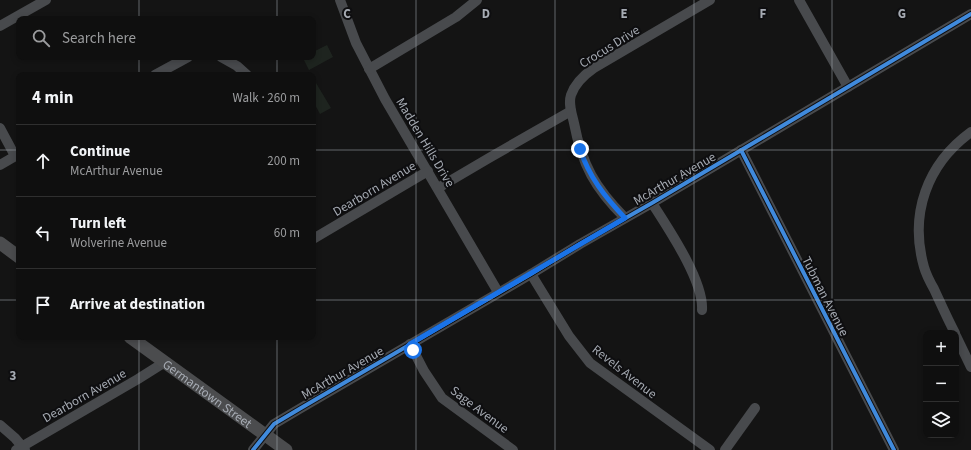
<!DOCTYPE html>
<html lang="en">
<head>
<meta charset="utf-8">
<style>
	:root { --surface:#0f0f0f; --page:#1d1d1d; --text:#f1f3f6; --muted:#9b9c9e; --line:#2f2f2f }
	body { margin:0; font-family:"Source Sans 3",sans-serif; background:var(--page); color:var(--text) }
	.controls { position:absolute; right:12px; bottom:12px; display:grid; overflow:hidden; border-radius:8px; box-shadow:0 2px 6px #0003 }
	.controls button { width:36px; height:36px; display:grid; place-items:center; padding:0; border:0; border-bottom:1px solid var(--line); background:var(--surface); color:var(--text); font:20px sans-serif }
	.stop { position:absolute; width:12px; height:12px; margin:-9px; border:3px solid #1a73e8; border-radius:50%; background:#fff }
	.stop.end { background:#1a73e8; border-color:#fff; box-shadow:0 1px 4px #0008 }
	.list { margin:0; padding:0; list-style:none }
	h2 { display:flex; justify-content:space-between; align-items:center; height:52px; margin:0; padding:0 16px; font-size:17px }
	h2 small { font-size:13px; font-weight:400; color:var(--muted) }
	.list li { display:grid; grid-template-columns:26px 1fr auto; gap:12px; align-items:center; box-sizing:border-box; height:72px; padding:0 16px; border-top:1px solid var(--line) }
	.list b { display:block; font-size:15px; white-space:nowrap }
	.list p { margin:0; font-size:13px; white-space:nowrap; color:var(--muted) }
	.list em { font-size:13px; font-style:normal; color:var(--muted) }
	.icon { flex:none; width:22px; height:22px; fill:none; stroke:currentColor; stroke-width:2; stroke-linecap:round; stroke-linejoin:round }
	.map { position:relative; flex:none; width:971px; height:450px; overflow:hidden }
	.search { position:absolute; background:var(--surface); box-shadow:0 2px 6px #0003; left:16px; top:16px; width:300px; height:44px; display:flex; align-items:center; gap:10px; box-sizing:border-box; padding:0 14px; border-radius:8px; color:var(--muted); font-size:15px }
	.panel { position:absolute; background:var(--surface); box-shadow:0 2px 6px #0003; left:16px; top:72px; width:300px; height:268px; border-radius:8px }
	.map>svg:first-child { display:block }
</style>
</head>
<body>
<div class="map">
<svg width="971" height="450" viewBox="0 0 971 450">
	<rect width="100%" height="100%" fill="#141414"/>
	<!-- green -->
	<g fill="#1e241f">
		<polygon points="327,45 333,57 309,70 303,58 313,57 313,52"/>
		<polygon points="313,78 331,108 320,114 313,101"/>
	</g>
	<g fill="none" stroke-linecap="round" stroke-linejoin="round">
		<!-- minor -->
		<g stroke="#484a4d" stroke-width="10">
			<polyline points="340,0 356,43 385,99 498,292"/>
			<polyline points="799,0 848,87"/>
			<polyline points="0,26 46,0"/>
			<polyline points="221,57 237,66 247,75"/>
			<polyline points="369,69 456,17 477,0"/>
			<polyline points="155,75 188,57"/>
			<polyline points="0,128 15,156"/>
			<polyline points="741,150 894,450"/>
			<polyline points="0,165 19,154"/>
			<polyline points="438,188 489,158 571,111"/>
			<path d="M652 203C668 228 704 281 702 310"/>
			<path d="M625 218C595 188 582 165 574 123 572 114 568 104 571 95 575 83 584 75 594 68L710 0"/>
			<polyline points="313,239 428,171"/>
			<polyline points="531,274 569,336 590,363 710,450"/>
			<path d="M955 333C947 318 941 304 934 289 930 282 926 274 924 267 909 214 927 164 971 132"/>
			<polyline points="956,336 971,367"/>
			<polyline points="410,344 424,371 442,398 513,450"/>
			<polyline points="0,425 15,438 25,450"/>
			<polyline points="16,450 138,379 165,362"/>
			<polyline points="253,450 274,424 301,408 531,274 580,244 652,203 971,14"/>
			<polyline points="725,450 755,408"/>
		</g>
		<!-- major -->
		<g stroke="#4b4c4e" stroke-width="13">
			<polyline points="0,243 19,257"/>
			<path id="s1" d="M130 337 286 450"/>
		</g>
		<defs>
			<g id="cycleway">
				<polyline points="741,150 894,450"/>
				<polyline points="253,450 274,424 301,408 531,274 580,244 652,203 971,14"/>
			</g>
		</defs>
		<!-- cycleway casing -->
		<use href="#cycleway" stroke="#0e0e10" stroke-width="6"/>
		<!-- cycleway -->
		<use href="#cycleway" stroke="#408adc" stroke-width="4"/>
	</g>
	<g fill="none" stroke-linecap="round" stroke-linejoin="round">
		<!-- route -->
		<path stroke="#1a73e8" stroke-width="5" d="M413 350 410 344 625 218C605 197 589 177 580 149"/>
	</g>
	<!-- grid -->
	<path fill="none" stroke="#a6abb3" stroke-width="1" stroke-opacity="0.55" d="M139 0V19M277 0V19M416 0V450M555 0V450M694 0V450M832 0V450M139 57V75M277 57V75M0 150H19M313 150H971M0 300H19M313 300H971M139 337V450M277 337V450"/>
	<g text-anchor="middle" stroke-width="4" stroke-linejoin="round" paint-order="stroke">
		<!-- street labels -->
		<g font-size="13" fill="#a6abb3" stroke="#0e0e10">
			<text transform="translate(609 46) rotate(-32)" y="5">Crocus Drive</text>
			<text transform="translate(426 142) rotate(59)" y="5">Madden Hills Drive</text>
			<text transform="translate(674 178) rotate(-30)" y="5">McArthur Avenue</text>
			<text transform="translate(374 188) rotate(-31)" y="5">Dearborn Avenue</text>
			<text transform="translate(826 296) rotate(63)" y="5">Tubman Avenue</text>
			<text transform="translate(625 371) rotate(38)" y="5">Revels Avenue</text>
			<text transform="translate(342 372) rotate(-30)" y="5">McArthur Avenue</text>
			<text dy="5" stroke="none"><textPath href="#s1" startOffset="96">Germantown Street</textPath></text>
			<text transform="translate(84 395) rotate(-30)" y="5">Dearborn Avenue</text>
			<text transform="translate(480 409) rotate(37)" y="5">Sage Avenue</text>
		</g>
	</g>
	<g font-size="13" text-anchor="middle" font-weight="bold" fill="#a6abb3" stroke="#0e0e10" stroke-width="4" stroke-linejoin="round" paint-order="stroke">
		<text x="347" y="18">C</text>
		<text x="486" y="18">D</text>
		<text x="624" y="18">E</text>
		<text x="763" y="18">F</text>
		<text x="902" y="18">G</text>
		<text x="13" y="380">3</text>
	</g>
</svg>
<div class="controls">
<button>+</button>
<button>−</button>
<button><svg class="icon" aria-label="layers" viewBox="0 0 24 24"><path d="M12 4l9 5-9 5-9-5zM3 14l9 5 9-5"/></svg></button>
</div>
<div class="stop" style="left:413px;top:350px"></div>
<div class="stop end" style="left:580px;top:149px"></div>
<div class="search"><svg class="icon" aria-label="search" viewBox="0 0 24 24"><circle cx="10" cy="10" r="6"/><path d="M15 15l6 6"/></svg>Search here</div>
<section class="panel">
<h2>4 min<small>Walk · 260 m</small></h2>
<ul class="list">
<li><svg class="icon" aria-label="ahead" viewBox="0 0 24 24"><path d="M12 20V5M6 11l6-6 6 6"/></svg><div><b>Continue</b><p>McArthur Avenue</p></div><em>200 m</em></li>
<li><svg class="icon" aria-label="left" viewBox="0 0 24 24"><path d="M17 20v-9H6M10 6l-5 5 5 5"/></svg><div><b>Turn left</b><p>Wolverine Avenue</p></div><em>60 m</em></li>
<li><svg class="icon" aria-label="arrive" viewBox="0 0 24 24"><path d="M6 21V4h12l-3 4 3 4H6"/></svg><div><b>Arrive at destination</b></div></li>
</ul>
</section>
</div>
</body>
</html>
